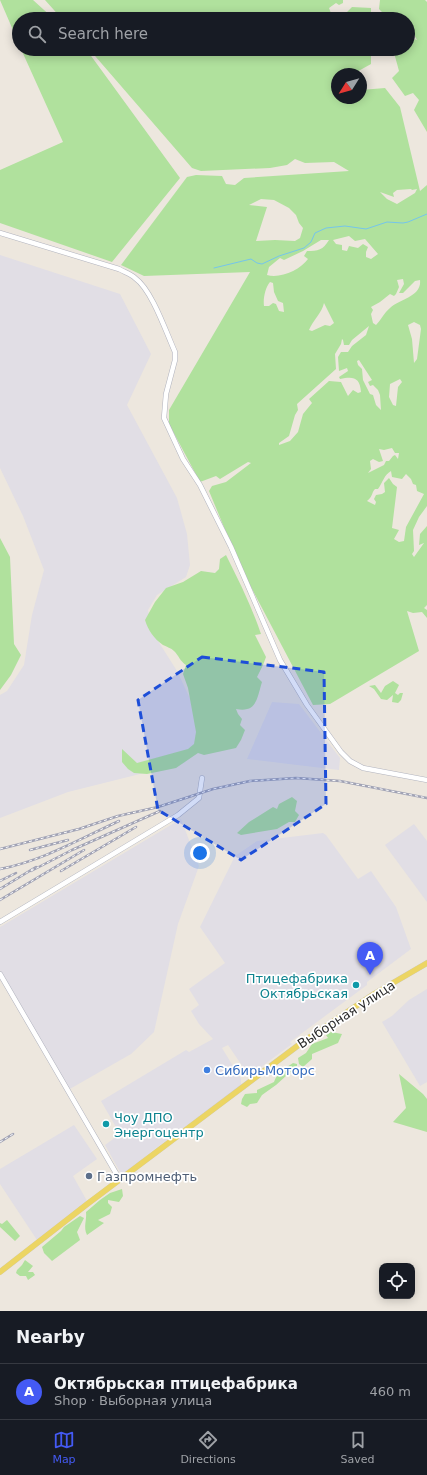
<!DOCTYPE html>
<html lang="en">
<head>
<meta charset="utf-8">
<style>
	:root { --surface:#171b24; --page:#20242c; --text:#f1f3f6; --muted:#9ea1a6; --line:#363941; --accent:#445af4 }
	body { margin:0; font-family:"DejaVu Sans",sans-serif; background:var(--page); color:var(--text) }
	.controls { position:absolute; right:12px; bottom:12px; display:grid; overflow:hidden; border-radius:8px; box-shadow:0 2px 10px #0003 }
	.controls button { width:36px; height:36px; display:grid; place-items:center; padding:0; border:0; border-bottom:1px solid var(--line); background:var(--surface); color:var(--text); font:20px sans-serif }
	.compass { position:absolute; left:331px; top:68px; width:36px; height:36px; border-radius:50%; background:var(--surface); box-shadow:0 2px 10px #0003; rotate:233deg }
	.you { position:absolute; left:200px; top:853px; width:14px; height:14px; margin:-10px; border:3px solid #fff; border-radius:50%; background:#1a73e8; box-shadow:0 0 0 6px #1a73e833 }
	.badge { display:grid; place-items:center; width:26px; height:26px; border-radius:50%; background:var(--accent); color:#fff; font-size:13px; font-weight:700 }
	.pin { position:absolute; translate:-50% -33px; filter:drop-shadow(0 1px 2px #0008) }
	.pin::after { content:''; position:absolute; top:21px; width:14px; height:12px; background:inherit; clip-path:polygon(0 0,100% 0,50% 100%) }
	.list { margin:0; padding:0; list-style:none }
	h2 { display:flex; justify-content:space-between; align-items:center; height:52px; margin:0; padding:0 16px; font-size:17px }
	h2 small { font-size:13px; font-weight:400; color:var(--muted) }
	.list li { display:grid; grid-template-columns:26px 1fr auto; gap:12px; align-items:center; box-sizing:border-box; height:56px; padding:0 16px; border-top:1px solid var(--line) }
	.list b { display:block; font-size:15px; white-space:nowrap }
	.list p { margin:0; font-size:13px; white-space:nowrap; color:var(--muted) }
	.list em { font-size:13px; font-style:normal; color:var(--muted) }
	.icon { flex:none; width:22px; height:22px; fill:none; stroke:currentColor; stroke-width:2; stroke-linecap:round; stroke-linejoin:round }
	.map { position:relative; flex:none; width:427px; height:1311px; overflow:hidden }
	.search { position:absolute; background:var(--surface); box-shadow:0 2px 10px #0003; left:12px; right:12px; top:12px; height:44px; display:flex; align-items:center; gap:10px; box-sizing:border-box; padding:0 14px; border-radius:22px; color:var(--muted); font-size:15px }
	.sheet { height:108px; background:var(--surface) }
	nav { display:flex; justify-content:space-around; align-items:center; box-sizing:border-box; height:56px; border-top:1px solid var(--line); background:var(--surface); font-size:11px; color:var(--muted) }
	nav a { display:grid; justify-items:center; gap:2px }
	nav .on { color:var(--accent) }
	.map>svg:first-child { display:block }
</style>
</head>
<body>
<div class="map">
<svg width="427" height="1311" viewBox="0 0 427 1311">
	<rect width="100%" height="100%" fill="#ede7de"/>
	<!-- industrial -->
	<g fill="#e1dee5">
		<polygon points="0,255 120,294 151,354 127,405 177,498 187,534 190,565 186,577 157,595 148,610 153,633 177,671 193,705 198,750 184,763 68,792 0,818 0,695 7,691 24,665 32,615 44,570 23,516 0,468"/>
		<polygon points="272,702 299,704 340,758 339,770 247,759"/>
		<polygon points="181,819 199,866 178,924 154,1032 131,1054 68,1090 0,970 0,927"/>
		<polygon points="414,824 427,841 427,902 385,845"/>
		<polygon points="323,833 326,835 358,879 371,871 396,907 411,949 367,982 367,985 290,1042 292,1044 249,1076 228,1045 222,1048 241,1079 241,1085 152,1151 134,1166 124,1173 120,1172 105,1145 120,1134 101,1101 186,1050 189,1052 213,1039 199,1024 191,1011 199,1005 189,989 225,963 200,927 235,856 257,841"/>
		<polygon points="427,989 427,1082 420,1086 382,1022 392,1016 409,1000"/>
		<polygon points="74,1125 97,1159 73,1176 87,1201 37,1240 0,1184 0,1169"/>
	</g>
	<!-- green -->
	<g fill="#b0e19d" fill-rule="evenodd">
		<polygon points="0,0 33,0 54,19 19,19 19,44"/>
		<polygon points="45,0 343,0 343,3 339,5 336,3 329,8 332,16 345,14 352,7 371,8 371,13 361,19 62,19"/>
		<polygon points="380,0 425,0 427,2 427,132 414,110 419,100 413,93 405,96 392,78 399,71 393,49 408,49 408,34 414,39 417,40 408,24 408,19 404,19 399,14 385,15 379,9"/>
		<polygon points="21,49 86,49 180,178 112,262 0,223 0,170 63,142"/>
		<path d="M89 49H371V64L353 74H337V82L331 85 337 87V98H361V90L385 88 400 107 420 191 427 185V506L419 517 413 530 414 551 412 554 414 557 424 543 419 545 420 534 427 526V605L424 608 427 610V618L422 612 413 613 407 611 419 651 330 704 313 705 241 568 209 491 212 486 226 482 251 463 248 462 220 479 216 476 200 482 169 424V410L250 272 144 276 121 265 187 177 196 175 222 176 226 184 235 185 244 178 349 171 334 162 305 163 295 159 287 165 270 168 201 171 192 168ZM411 189 412 190 417 189 415 193 397 204 387 199 380 192 394 197 393 193 397 190ZM261 199 274 200 289 208 296 215 299 223 303 228 300 238 295 241 275 240 256 241 267 207 249 205ZM349 236 355 241 365 239 378 254 371 259 366 257V252L368 247 363 244 358 248 349 246 347 251 342 250V245L336 244 333 240ZM321 240H329C323 250 318 251 307 251L304 256 308 259C300 270 280 279 267 275L269 267 280 258 284 260 303 251ZM403 279 404 284 399 293H403L415 281 420 280C422 297 399 299 390 308 384 313 381 320 376 325L373 323 371 314 373 310 371 307 380 302 390 294 394 296 396 294 399 287 397 280ZM270 282 273 283 274 292 278 301 283 303 284 312 279 311 276 304 273 303 269 306H264C263 299 265 288 270 282ZM324 303 334 323 330 326 325 325 312 331 309 330C313 320 322 313 324 303ZM414 322 420 325 421 329 417 359 414 363 412 339 408 325ZM369 326 366 335 352 346 348 352H341L338 357 339 371 347 368 348 371 339 377 340 379C353 376 360 377 361 392L358 393 353 390 348 396 341 382 329 381 309 399 312 403 303 414 298 432 290 441 279 445V443L289 436 295 415 298 410 297 404 336 369 335 354 341 344 342 339 343 340 344 345H349L352 340ZM359 360 372 380 368 382 370 386 373 385 378 390 380 395 381 410 376 405 373 395 370 394 363 380 362 369 358 365 357 361ZM400 379 402 382 398 387 396 406 393 405 389 397 390 384ZM392 448 395 453H399L398 459 395 455 393 456 389 461H386L384 465 368 473 371 469 370 461 373 459 379 462 383 461 379 449 384 450ZM391 471 392 477 402 479 406 474 411 479 413 484 416 485 417 491 424 494 406 527 404 541 399 542 394 539 399 530 392 528 397 487 393 484 389 478 384 483 385 492 382 494 376 495 374 499 376 502 375 505 367 501C374 495 371 493 375 489H378C383 482 384 475 391 471Z"/>
		<polygon points="0,538 10,557 14,644 21,655 11,675 0,690"/>
		<path d="M226 555C239 581 252 607 261 634L255 635 266 657 263 665 257 677 262 682C257 698 257 713 236 709L238 714 242 719 240 725 245 730 241 740 236 748 204 755 198 753 176 768 147 774 134 773 128 769 122 762V749L137 763 188 749 194 744 196 732 188 688 183 674 186 665C180 661 179 656 174 651 171 648 167 647 163 645 154 639 148 630 145 620L155 602 166 588 183 582 201 571 215 573 219 569 220 559Z"/>
		<polygon points="393,681 399,685 395,693 398,695 400,693 403,693 401,700 398,703 392,702 393,695 387,700 381,699 374,689 369,686 375,685 381,693 385,686"/>
		<polygon points="292,797 297,801 295,811 299,815 295,822 289,822 277,829 241,835 237,833 249,822 273,807 277,809 279,804"/>
		<polygon points="331,1032 342,1034 338,1043 312,1054 312,1059 303,1067 299,1064 298,1058 306,1053 312,1044 328,1038 326,1035"/>
		<path d="M293 1063 297 1064V1066L276 1085 262 1095 257 1103 250 1104 247 1107 241 1104 242 1099 245 1094 257 1093V1090L274 1082C277 1073 285 1068 293 1063Z"/>
		<polygon points="399,1074 423,1094 427,1099 427,1132 393,1122 406,1108"/>
		<path d="M122 1189 123 1196 119 1202 108 1200V1203L112 1207 110 1214 98 1220 104 1223 87 1235C83 1227 87 1220 86 1212L100 1200 110 1193Z"/>
		<polygon points="80,1216 84,1218 77,1232 80,1240 52,1261 44,1253 42,1247 61,1231 64,1227"/>
		<polygon points="7,1220 20,1236 15,1241 0,1227 0,1223 2,1224"/>
		<polygon points="25,1260 33,1266 28,1272 33,1272 35,1275 28,1280 26,1276 20,1276 16,1273 17,1270 22,1265"/>
	</g>
	<g fill="none" stroke-linecap="round" stroke-linejoin="round">
		<!-- stream -->
		<polyline stroke="#75c5eb" stroke-width="1" points="214,268 251,259 257,263 262,264 279,256 304,248 311,242 315,233 326,228 345,226 366,229 387,222 403,223 408,222 427,214"/>
		<defs>
			<g id="minor">
				<path d="M0 233 119 269C124 272 131 274 135 278 152 290 166 332 175 352V360L166 394 164 418 183 459 200 485 231 547 280 660 307 705 341 752 350 761 363 768 427 780"/>
				<polyline points="0,922 178,815 199,798 202,778"/>
				<polyline points="0,974 120,1180"/>
			</g>
			<polyline id="major" points="0,1272 86,1205 304,1041 374,994 427,963"/>
		</defs>
		<!-- minor casing -->
		<use href="#minor" stroke="#b1b3be" stroke-width="5.5"/>
		<!-- major casing -->
		<use href="#major" stroke="#c8c8c8" stroke-width="6"/>
		<!-- minor -->
		<use href="#minor" stroke="#fff" stroke-width="4.5"/>
		<!-- major -->
		<use href="#major" stroke="#ecd563" stroke-width="5.5"/>
		<defs>
			<g id="rail">
				<polyline points="0,849 79,829 118,816 158,807 213,789 250,781 296,778 340,781 427,798"/>
				<polyline points="30,850 68,840"/>
				<path d="M0 869C42 861 80 839 119 821"/>
				<polyline points="31,871 72,850 160,811"/>
				<polyline points="61,871 136,827"/>
				<polyline points="0,881 16,873"/>
				<polyline points="0,889 36,867"/>
				<polyline points="0,900 84,850"/>
				<polyline points="0,1142 13,1134"/>
			</g>
		</defs>
		<!-- rail casing -->
		<use href="#rail" stroke="#a1a3b5" stroke-width="2.5"/>
		<!-- rail -->
		<use href="#rail" stroke="#fff" stroke-width="1" stroke-dasharray="3" stroke-linecap="butt"/>
	</g>
	<!-- marked area -->
	<path fill="#1d4ed8" fill-opacity="0.2" stroke="#1d4ed8" stroke-width="3" stroke-dasharray="8 5" stroke-linejoin="round" d="M202 657 324 672 326 804 241 860 158 810 138 700Z"/>
	<!-- markers -->
	<g fill="#0f9aa8" stroke="#fff" stroke-width="1.5">
		<circle cx="356" cy="985" r="4"/>
		<circle cx="106" cy="1124" r="4"/>
	</g>
	<circle fill="#3f7fe0" stroke="#fff" stroke-width="1.5" cx="207" cy="1070" r="4"/>
	<circle fill="#5c6f8a" stroke="#fff" stroke-width="1.5" cx="89" cy="1176" r="4"/>
	<g text-anchor="middle" stroke-width="3.5" stroke-linejoin="round" paint-order="stroke">
		<!-- culture labels -->
		<g font-size="13" fill="#0d838f" stroke="#fff" text-anchor="end">
			<text x="348" y="983">Птицефабрика<tspan x="348" dy="15">Октябрьская</tspan></text>
			<text x="114" y="1122" text-anchor="start">Чоу ДПО<tspan x="114" dy="15">Энергоцентр</tspan></text>
		</g>
		<!-- street labels -->
		<g font-size="13" fill="#2b2b2b" stroke="#fff">
			<text transform="translate(346 1014) rotate(-33)" y="5">Выборная улица</text>
		</g>
		<!-- shop labels -->
		<g font-size="13" fill="#366cbe" stroke="#fff" text-anchor="start">
			<text x="215" y="1075">СибирьМоторс</text>
		</g>
		<!-- service labels -->
		<g font-size="13" fill="#4e5e75" stroke="#fff" text-anchor="start">
			<text x="97" y="1181">Газпромнефть</text>
		</g>
	</g>
</svg>
<div class="controls">
<button><svg class="icon" aria-label="locate" viewBox="0 0 24 24"><circle cx="12" cy="12" r="6"/><path d="M12 2v4M12 18v4M2 12h4M18 12h4"/></svg></button>
</div>
<svg class="compass" viewBox="-18 -18 36 36"><path d="M0-13l5 13h-10z" fill="#e53935"/><path d="M0 13l5-13h-10z" fill="#9ea1a6"/></svg>
<div class="you"></div>
<div class="pin badge" style="left:370px;top:975px">A</div>
<div class="search"><svg class="icon" aria-label="search" viewBox="0 0 24 24"><circle cx="10" cy="10" r="6"/><path d="M15 15l6 6"/></svg>Search here</div>
</div>
<section class="sheet">
<h2>Nearby<small></small></h2>
<ul class="list">
<li><span class="badge">A</span><div><b>Октябрьская птицефабрика</b><p>Shop · Выборная улица</p></div><em>460 m</em></li>
</ul>
</section>
<nav>
<a class="on"><svg class="icon" aria-label="map" viewBox="0 0 24 24"><path d="M3 6l6-2 6 2 6-2v14l-6 2-6-2-6 2zM9 4v14M15 6v14"/></svg>Map</a>
<a><svg class="icon" aria-label="directions" viewBox="0 0 24 24"><path d="M12 3l9 9-9 9-9-9zM9 14v-3h6M13 9l2 2-2 2"/></svg>Directions</a>
<a><svg class="icon" aria-label="saved" viewBox="0 0 24 24"><path d="M7 4h10v16l-5-4-5 4z"/></svg>Saved</a>
</nav>
</body>
</html>
